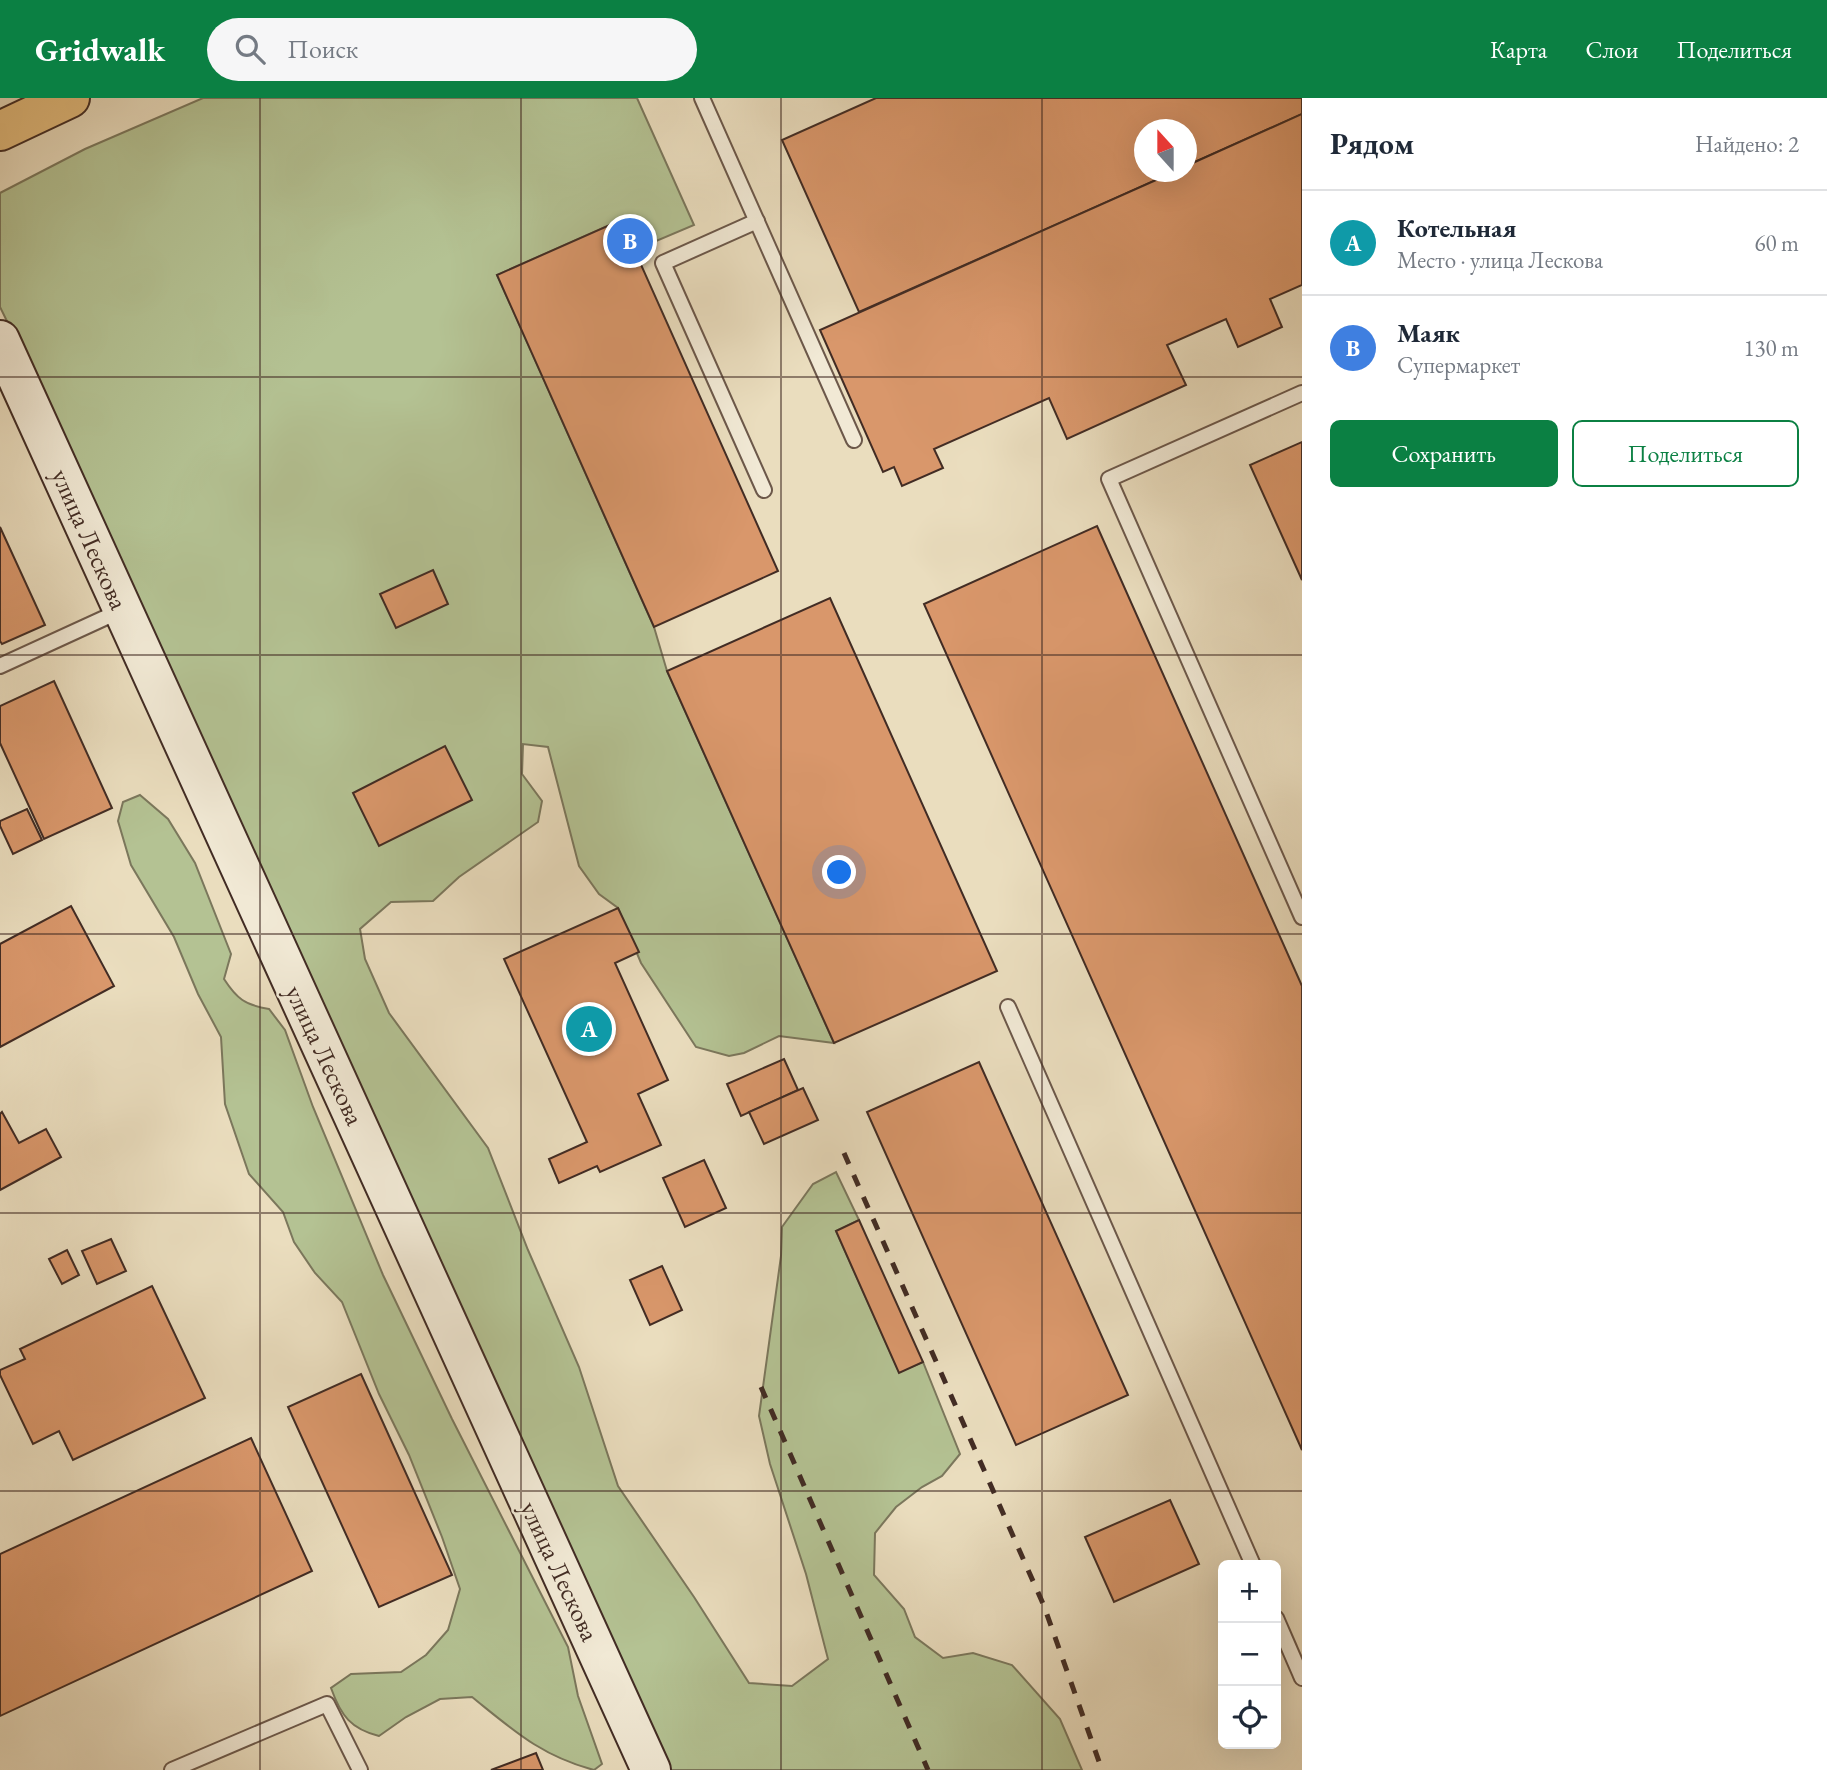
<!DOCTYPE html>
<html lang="ru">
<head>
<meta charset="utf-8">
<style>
	:root { --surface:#fff; --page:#f6f6f7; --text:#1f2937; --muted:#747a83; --line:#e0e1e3; --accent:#0b8043 }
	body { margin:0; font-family:"EB Garamond",serif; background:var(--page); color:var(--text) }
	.controls { position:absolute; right:21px; bottom:21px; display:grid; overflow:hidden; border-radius:10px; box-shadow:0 7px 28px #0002 }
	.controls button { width:63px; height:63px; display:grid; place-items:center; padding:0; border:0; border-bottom:2px solid var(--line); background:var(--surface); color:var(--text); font:35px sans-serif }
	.compass { position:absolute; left:1134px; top:21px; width:63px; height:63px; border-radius:50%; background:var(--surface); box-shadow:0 7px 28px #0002; rotate:339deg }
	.you { position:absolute; left:840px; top:775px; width:24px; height:24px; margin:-18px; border:5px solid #fff; border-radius:50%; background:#1a73e8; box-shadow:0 0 0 10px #1a73e833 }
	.badge { display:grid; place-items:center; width:46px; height:46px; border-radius:50%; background:var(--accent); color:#fff; font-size:23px; font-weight:700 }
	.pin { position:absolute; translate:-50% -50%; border:4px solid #fff; box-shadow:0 2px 7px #0006 }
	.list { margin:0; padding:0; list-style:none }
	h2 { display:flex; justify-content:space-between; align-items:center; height:91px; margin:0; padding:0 28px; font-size:30px }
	h2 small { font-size:23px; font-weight:400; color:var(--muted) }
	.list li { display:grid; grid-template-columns:46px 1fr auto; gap:21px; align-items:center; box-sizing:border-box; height:105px; padding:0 28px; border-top:2px solid var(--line) }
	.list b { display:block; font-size:26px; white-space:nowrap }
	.list p { margin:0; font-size:23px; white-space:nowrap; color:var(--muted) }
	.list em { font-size:23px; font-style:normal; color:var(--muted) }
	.actions { display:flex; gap:14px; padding:21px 28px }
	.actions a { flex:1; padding:16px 0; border:2px solid var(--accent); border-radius:10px; text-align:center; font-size:24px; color:var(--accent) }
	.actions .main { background:var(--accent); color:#fff }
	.icon { flex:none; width:38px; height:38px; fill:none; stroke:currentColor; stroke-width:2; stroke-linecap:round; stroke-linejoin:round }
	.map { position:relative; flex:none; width:1302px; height:1672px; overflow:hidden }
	header { display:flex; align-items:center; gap:42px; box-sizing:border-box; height:98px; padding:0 35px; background:var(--accent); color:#fff }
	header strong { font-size:33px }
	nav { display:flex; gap:38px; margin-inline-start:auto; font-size:24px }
	.search { width:490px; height:63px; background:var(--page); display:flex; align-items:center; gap:18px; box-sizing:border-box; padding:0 24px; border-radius:38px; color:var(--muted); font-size:26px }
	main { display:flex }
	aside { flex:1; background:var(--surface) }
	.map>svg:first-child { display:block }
</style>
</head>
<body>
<header>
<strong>Gridwalk</strong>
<div class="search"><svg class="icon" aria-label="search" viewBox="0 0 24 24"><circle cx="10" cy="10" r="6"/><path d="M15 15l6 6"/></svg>Поиск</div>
<nav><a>Карта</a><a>Слои</a><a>Поделиться</a></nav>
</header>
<main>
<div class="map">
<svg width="1302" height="1672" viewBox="0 0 1302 1672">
	<rect width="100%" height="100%" fill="#eaddbe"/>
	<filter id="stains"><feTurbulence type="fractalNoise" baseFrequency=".00286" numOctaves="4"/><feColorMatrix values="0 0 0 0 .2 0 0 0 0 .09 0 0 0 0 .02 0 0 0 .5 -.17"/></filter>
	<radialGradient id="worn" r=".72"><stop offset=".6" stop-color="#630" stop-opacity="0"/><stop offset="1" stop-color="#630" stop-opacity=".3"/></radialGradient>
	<!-- green -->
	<g fill="#b4c293" stroke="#7b775c" stroke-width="2">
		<polygon points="203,0 637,0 694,127 635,152 621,122 497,177 654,529 667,573 834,945 779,938 744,955 729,958 696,949 641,865 618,810 599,796 579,768 548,649 523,646 522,676 542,703 538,724 459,779 433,803 391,804 360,831 365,861 389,915 488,1050 528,1152 579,1269 618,1388 694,1499 749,1585 792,1588 828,1561 806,1476 770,1366 759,1318 781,1158 782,1129 813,1086 836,1074 859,1122 836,1133 899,1274 923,1264 960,1356 942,1378 922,1389 896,1409 875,1435 874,1477 904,1511 915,1539 943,1560 973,1555 1012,1567 1060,1621 1082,1672 668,1672 29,268 0,209 0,95 85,51"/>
		<path d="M140 697 168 721 195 765 231 856 224 881C237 901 245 907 269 911L285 932 313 1009 383 1177 452 1321 568 1549 578 1598 602 1666 594 1672C541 1658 513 1632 472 1599L440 1601 406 1619 379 1638C351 1631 341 1618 331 1590L351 1576 401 1574 426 1557 448 1532 460 1491 442 1439 409 1357 379 1296 342 1204 315 1175 294 1144 283 1114 249 1076 225 1006 221 939 198 896 174 839 131 767 118 723 123 704Z"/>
	</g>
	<!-- building -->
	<g fill="#d9976b" stroke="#422c24" stroke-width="2">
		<polygon points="876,0 1302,0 1302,16 1186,68 1186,32 1144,32 1144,74 1174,74 859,214 782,42"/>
		<polygon points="1302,16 1302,187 1270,201 1282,229 1238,249 1226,221 1167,247 1186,287 1067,341 1049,300 934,351 943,370 902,388 894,369 883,374 820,232 1174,74 1186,74 1186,68"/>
		<polygon points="621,122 778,473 654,529 497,177"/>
		<polygon points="1302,344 1302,482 1250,367"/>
		<polygon points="1097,428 1302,888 1302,1352 924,506"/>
		<polygon points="0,429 45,527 2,546 0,543"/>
		<polygon points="433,472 448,506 396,530 380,496"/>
		<polygon points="830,500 997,873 834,945 667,573"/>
		<polygon points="54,583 112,710 44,741 0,645 0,608"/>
		<polygon points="445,648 472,702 379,748 353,695"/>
		<polygon points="27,711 42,742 13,756 0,728 0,723"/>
		<polygon points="71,808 114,888 0,949 0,846"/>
		<polygon points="618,810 639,854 615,865 668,982 638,996 661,1047 600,1074 597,1068 559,1085 549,1061 587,1044 504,861"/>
		<polygon points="784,961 798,992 741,1018 727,986"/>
		<polygon points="979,964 1128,1297 1016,1347 867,1014"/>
		<polygon points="803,990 818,1022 764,1046 749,1014"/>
		<polygon points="2,1014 19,1045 46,1031 61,1059 0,1092 0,1016"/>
		<polygon points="704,1062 726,1110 685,1129 663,1080"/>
		<polygon points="859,1122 923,1264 899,1275 836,1133"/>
		<polygon points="111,1141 126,1173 97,1186 82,1153"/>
		<polygon points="67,1152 79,1177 62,1186 49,1161"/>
		<polygon points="662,1168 682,1212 650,1227 630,1182"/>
		<polygon points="152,1188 205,1300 73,1362 59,1333 33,1346 0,1277 0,1272 25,1261 20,1251"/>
		<polygon points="361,1276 452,1477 379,1509 288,1309"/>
		<polygon points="251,1340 312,1473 0,1618 0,1456"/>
		<polygon points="1170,1402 1199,1466 1114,1504 1085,1439"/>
		<polygon points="536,1655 543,1672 491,1672"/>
	</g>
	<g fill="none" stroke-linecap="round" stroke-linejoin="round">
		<defs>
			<g id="lane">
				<polyline points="702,0 854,342"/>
				<polyline points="757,123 663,165 764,392"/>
				<polyline points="1302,295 1109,381 1302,819"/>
				<polyline points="0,568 122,512"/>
				<polyline points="1008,909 1253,1467"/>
				<polyline points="1276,1520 1302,1580"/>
				<polyline points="172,1672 327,1606 360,1672"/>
			</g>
			<polyline id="secondary" points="0,242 651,1672"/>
			<polyline id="primary" points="0,33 70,0"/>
		</defs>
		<!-- lane casing -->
		<use href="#lane" stroke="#6c584a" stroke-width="18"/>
		<!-- secondary casing -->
		<use href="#secondary" stroke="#422c24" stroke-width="42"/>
		<!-- primary casing -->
		<use href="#primary" stroke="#422c24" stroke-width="42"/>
		<!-- lane -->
		<use href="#lane" stroke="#f1e9d5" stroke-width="14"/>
		<!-- secondary -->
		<use href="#secondary" stroke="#f1e9d5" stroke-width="38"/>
		<!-- primary -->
		<use href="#primary" stroke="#e5be7f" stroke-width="38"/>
		<!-- rail -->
		<g stroke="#422c24" stroke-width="5" stroke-dasharray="12 12" stroke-linecap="butt">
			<polyline points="844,1055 1044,1508 1102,1672"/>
			<polyline points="761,1289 928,1672"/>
		</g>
	</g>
	<!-- grid -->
	<path fill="none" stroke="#422c24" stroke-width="2" stroke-opacity="0.55" d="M260 0V1672M521 0V1672M781 0V1672M1042 0V1672M0 279H1302M0 557H1302M0 836H1302M0 1115H1302M0 1393H1302"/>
	<g text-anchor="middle" stroke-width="5" stroke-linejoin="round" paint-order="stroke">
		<!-- street labels -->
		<g font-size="26" fill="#422c24" stroke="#f1e9d5">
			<text transform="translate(90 441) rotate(66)" y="9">улица Лескова</text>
			<text transform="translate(325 957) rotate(65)" y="9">улица Лескова</text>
			<text transform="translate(560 1473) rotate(65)" y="9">улица Лескова</text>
		</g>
	</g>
	<rect width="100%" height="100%" filter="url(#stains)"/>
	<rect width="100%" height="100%" fill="url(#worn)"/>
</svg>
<div class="controls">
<button>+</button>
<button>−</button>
<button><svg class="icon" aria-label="locate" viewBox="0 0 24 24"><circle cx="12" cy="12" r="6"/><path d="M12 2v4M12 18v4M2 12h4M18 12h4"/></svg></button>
</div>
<svg class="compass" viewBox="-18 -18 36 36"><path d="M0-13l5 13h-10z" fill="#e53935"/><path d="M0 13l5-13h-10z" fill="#747a83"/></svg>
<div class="you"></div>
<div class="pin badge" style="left:589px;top:931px;background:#0f9aa8">A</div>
<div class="pin badge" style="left:630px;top:143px;background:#3f7fe0">B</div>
</div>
<aside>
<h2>Рядом<small>Найдено: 2</small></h2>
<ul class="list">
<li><span class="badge" style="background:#0f9aa8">A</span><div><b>Котельная</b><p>Место · улица Лескова</p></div><em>60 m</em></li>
<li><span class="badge" style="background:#3f7fe0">B</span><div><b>Маяк</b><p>Супермаркет</p></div><em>130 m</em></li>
</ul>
<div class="actions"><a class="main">Сохранить</a><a>Поделиться</a></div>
</aside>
</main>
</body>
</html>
